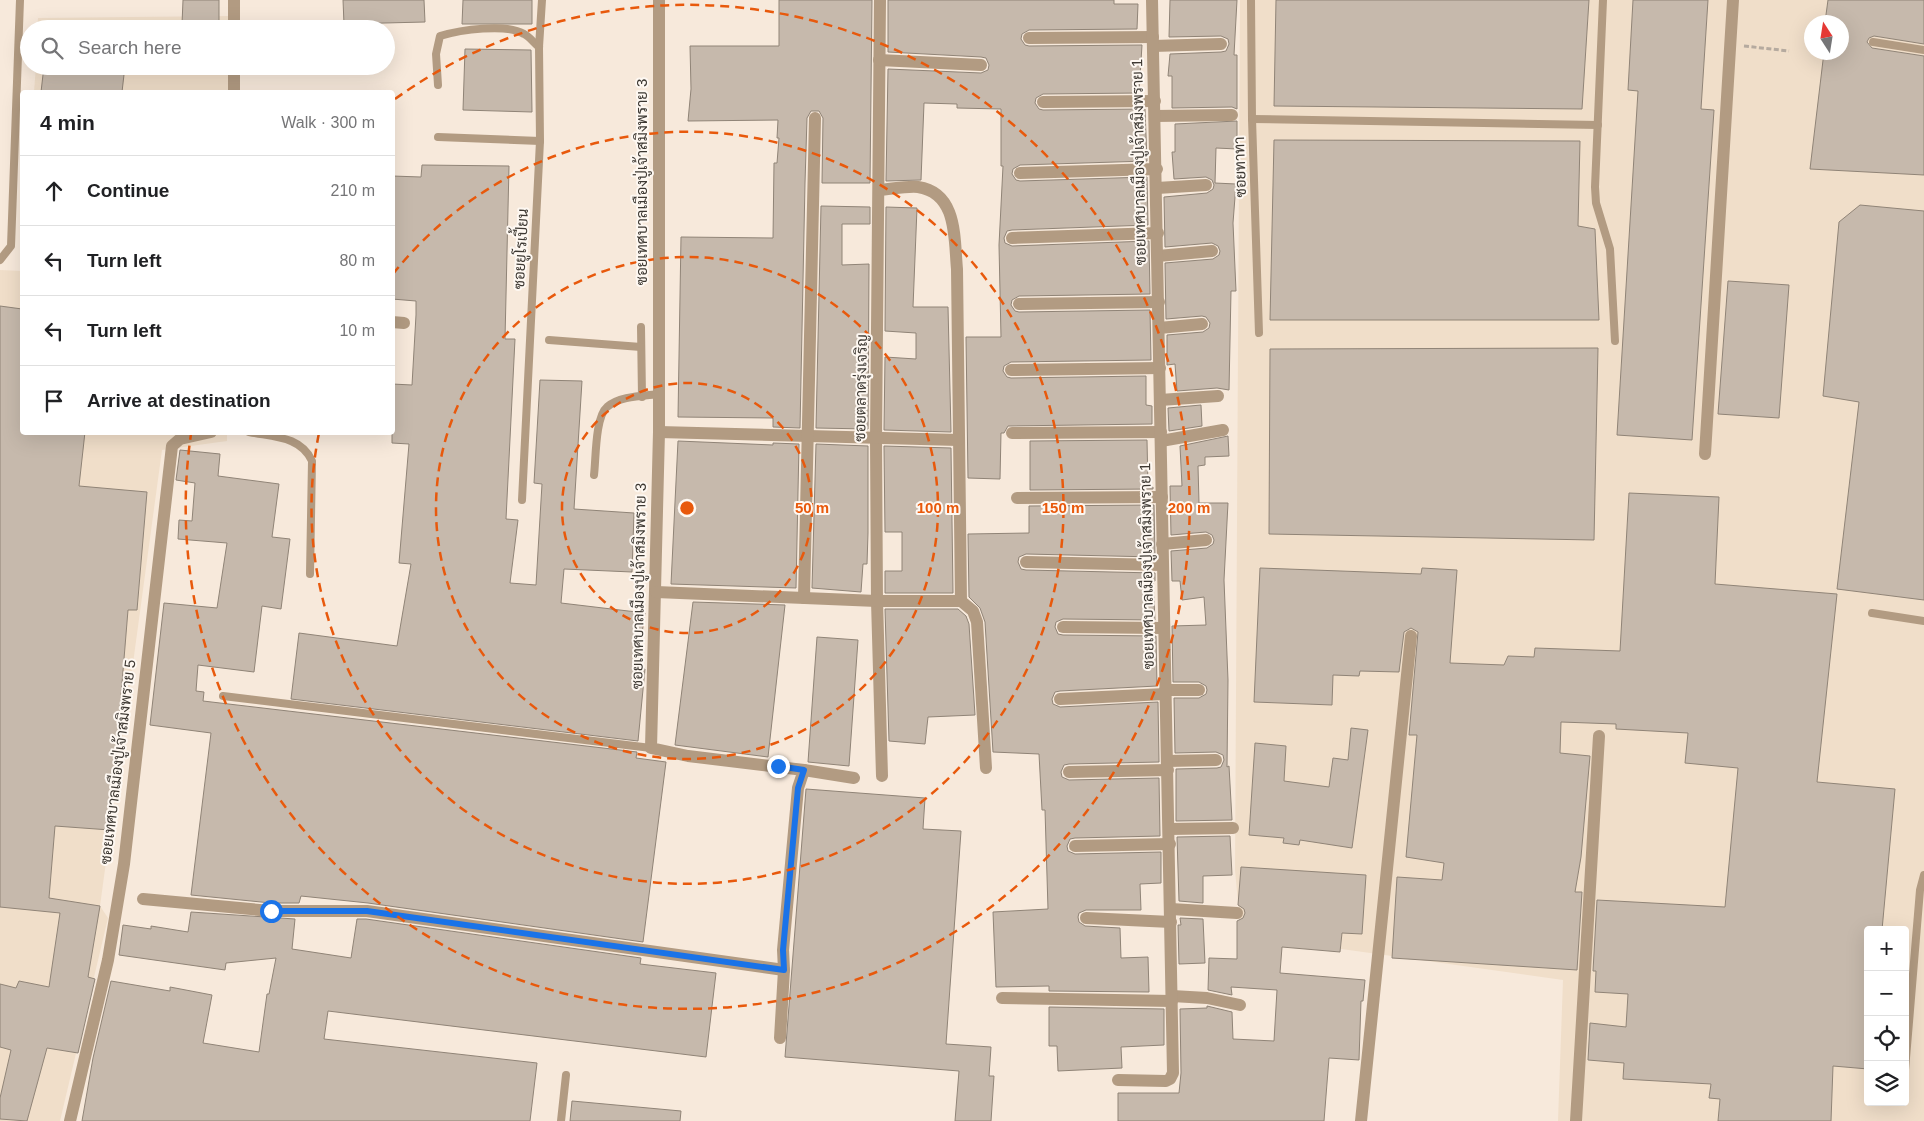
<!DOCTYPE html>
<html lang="en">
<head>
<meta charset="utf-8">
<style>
	:root { --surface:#fff; --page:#f2f2f2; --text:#202124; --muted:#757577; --line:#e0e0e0 }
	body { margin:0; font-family:Helvetica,Sarabun,sans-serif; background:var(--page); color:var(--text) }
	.controls { position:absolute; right:15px; bottom:15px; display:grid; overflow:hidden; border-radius:5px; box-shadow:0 5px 20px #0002 }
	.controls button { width:45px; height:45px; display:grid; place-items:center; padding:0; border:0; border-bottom:1px solid var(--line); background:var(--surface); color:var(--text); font:25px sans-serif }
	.compass { position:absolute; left:1804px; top:15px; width:45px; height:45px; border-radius:50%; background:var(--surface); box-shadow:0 5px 20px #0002; rotate:348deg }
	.stop { position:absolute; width:15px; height:15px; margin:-11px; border:4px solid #1a73e8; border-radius:50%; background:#fff }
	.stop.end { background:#1a73e8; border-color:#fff; box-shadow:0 1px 5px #0008 }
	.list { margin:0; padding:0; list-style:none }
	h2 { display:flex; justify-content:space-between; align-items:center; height:65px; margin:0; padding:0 20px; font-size:21px }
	h2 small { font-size:16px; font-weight:400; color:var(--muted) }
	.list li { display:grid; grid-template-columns:32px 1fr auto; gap:15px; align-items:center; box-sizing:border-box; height:70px; padding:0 20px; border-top:1px solid var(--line) }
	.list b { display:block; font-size:19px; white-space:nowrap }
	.list em { font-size:16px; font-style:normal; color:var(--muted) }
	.icon { flex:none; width:28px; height:28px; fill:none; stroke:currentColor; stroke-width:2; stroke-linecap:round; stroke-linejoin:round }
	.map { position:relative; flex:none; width:1924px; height:1121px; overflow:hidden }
	.search { position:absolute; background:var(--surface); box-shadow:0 5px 20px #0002; left:20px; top:20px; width:375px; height:55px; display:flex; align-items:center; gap:12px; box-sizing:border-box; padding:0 18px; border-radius:28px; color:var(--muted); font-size:19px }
	.panel { position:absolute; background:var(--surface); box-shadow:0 5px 20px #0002; left:20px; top:90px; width:375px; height:345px; border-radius:5px }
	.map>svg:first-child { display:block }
</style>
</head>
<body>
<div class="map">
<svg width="1924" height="1121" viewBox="0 0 1924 1121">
	<rect width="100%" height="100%" fill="#f7e9db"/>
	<!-- built -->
	<g fill="#f0dec9" fill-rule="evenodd">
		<path d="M1240 0H1924V1121H1558L1563 980 1241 935 1235 870ZM1812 22H1842V52H1812ZM1868 930H1905V1102H1868Z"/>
		<polygon points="228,16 228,29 37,29 38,18"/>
		<polygon points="36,66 228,66 228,92 34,92"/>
		<polygon points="0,270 22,271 22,432 227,433 227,441 162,450 100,906 108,918 60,1121 0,1121"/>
	</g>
	<!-- building -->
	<g fill="#c6b9ac" stroke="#908477">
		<polygon points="183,0 219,0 219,25 182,24"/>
		<polygon points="343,0 424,0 425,22 344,24"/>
		<polygon points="463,0 532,0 532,24 462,24"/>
		<polygon points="779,0 872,0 870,183 822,183 823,118 819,111 811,111 807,118 805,183 800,428 773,427 773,418 678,417 681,237 773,238 774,163 777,163 779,138 777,138 778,120 688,121 691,89 690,46 779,46"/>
		<polygon points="888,0 1114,0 1114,4 1138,4 1137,29 1029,30 1022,34 1021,39 1025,45 1029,46 1142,45 1139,93 1043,94 1036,98 1035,103 1039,109 1043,110 1145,109 1147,161 1020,165 1013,169 1012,174 1016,180 1020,181 1147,177 1148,225 1012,230 1007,231 1004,238 1005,243 1012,246 1149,241 1150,294 1019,296 1012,300 1011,305 1015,311 1019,312 1150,310 1151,360 1011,362 1004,366 1003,371 1007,377 1011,378 1146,376 1146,405 1152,406 1152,424 1008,426 1004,433 1001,433 1000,479 968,478 966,337 1001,337 999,245 1003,166 1001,166 1001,109 957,108 957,104 924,103 921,180 886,181 888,69 981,73 988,70 989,65 986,58 981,57 888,52"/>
		<polygon points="1170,0 1237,0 1234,55 1237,55 1237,109 1232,107 1172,108 1172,76 1168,76 1170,54 1221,52 1226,51 1229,44 1228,39 1221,36 1169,37"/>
		<polygon points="1276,0 1589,0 1582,109 1274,106"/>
		<polygon points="1633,0 1708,0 1701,109 1714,110 1692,440 1617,435 1638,91 1628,90"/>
		<polygon points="1828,0 1924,0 1924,44 1874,36 1869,38 1867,42 1872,48 1924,56 1924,175 1810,169 1824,52 1842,52 1842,22 1825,22"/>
		<polygon points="465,49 531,50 532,112 463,110"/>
		<polygon points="44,66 125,66 122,92 41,92"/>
		<polygon points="1237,121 1237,149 1216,148 1215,183 1236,184 1233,223 1236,291 1231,291 1229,390 1217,388 1177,391 1175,364 1167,365 1167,335 1203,332 1209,328 1210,323 1206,317 1202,316 1166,319 1165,263 1213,259 1219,255 1220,251 1218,246 1212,243 1165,247 1164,197 1207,193 1213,189 1214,185 1212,180 1206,177 1174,179 1172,152 1175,152 1175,124"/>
		<polygon points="1274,140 1580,141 1578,226 1595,229 1599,320 1270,320"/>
		<polygon points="422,165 509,166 505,339 515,339 506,519 518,520 510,583 536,585 542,484 534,483 540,380 582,381 574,509 634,513 632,572 564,569 561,603 645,613 637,668 645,669 638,741 291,699 299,633 397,646 411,564 399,563 409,444 392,443 392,384 412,385 416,315 416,301 392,299 392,176 421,177"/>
		<polygon points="1860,205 1924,211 1924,600 1837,589 1859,402 1823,396 1839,222"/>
		<polygon points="821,206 870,207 870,224 842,224 842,265 869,264 868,429 816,428"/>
		<polygon points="886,207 917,208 913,307 948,307 951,432 884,430 885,357 916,359 916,333 885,331"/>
		<polygon points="1728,281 1789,285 1779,418 1718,414"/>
		<polygon points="0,306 22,309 22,432 85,432 79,486 147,492 137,610 128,610 110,830 55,826 49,898 100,906 88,977 95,979 78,1053 47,1048 27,1121 0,1119 0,1098 11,1050 0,1047 0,984 16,988 19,981 49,987 60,913 0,907"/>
		<polygon points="1598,348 1594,540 1269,534 1270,349"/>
		<polygon points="1201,405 1202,426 1169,431 1168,408"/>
		<polygon points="1228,436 1229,456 1205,457 1205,465 1198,466 1199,503 1228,503 1224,580 1228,680 1227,767 1229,766 1232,820 1176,821 1176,769 1217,768 1221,767 1224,760 1223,755 1216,752 1175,753 1174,698 1199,698 1206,694 1207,690 1206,686 1199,682 1173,682 1172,626 1206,625 1204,597 1182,600 1180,581 1172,581 1171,551 1207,548 1213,544 1214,540 1212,535 1206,532 1171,535 1170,486 1182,486 1180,446"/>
		<polygon points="1147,440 1148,487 1153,487 1153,489 1030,490 1030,441"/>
		<polygon points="678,441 773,445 773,443 799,444 796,588 671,584"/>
		<polygon points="816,444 868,446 868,533 867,564 863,564 861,592 812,588"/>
		<polygon points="884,446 951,448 953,593 885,593 885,571 902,571 902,532 885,532"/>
		<polygon points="180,450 220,454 218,476 279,484 272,537 290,539 281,609 262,606 254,672 198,665 196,691 204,692 203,701 637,752 636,758 666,762 643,942 368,903 301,896 299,903 271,903 191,895 211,733 150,725 164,603 217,608 227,543 178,539 179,520 192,521 195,483 176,480"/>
		<polygon points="1629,493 1719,497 1715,584 1837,594 1817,782 1895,789 1882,930 1868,930 1868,1069 1833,1066 1831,1121 1718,1121 1720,1099 1709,1098 1711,1084 1623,1079 1624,1063 1588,1060 1590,1023 1626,1027 1628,994 1595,992 1596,971 1593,971 1597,900 1725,907 1738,768 1685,763 1688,733 1616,729 1616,724 1561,722 1560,753 1590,756 1581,857 1575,892 1582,892 1577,970 1392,958 1397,877 1442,880 1444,863 1406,857 1417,735 1409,735 1418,632 1411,628 1404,632 1399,672 1360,671 1359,676 1333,675 1332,705 1254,702 1260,568 1421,574 1422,568 1457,570 1450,663 1504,665 1508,656 1534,657 1535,648 1620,651"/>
		<polygon points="1154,505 1155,557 1026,554 1019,557 1018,562 1021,569 1026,570 1155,573 1155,581 1153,581 1155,620 1063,619 1056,622 1055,627 1058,634 1063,635 1156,636 1157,686 1060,691 1055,692 1052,699 1053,704 1060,707 1158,702 1159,762 1069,764 1064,765 1061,772 1062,777 1069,780 1159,778 1160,836 1075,838 1070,839 1067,846 1068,851 1075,854 1161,852 1161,883 1140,884 1141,910 1086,910 1079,913 1078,917 1079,922 1085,926 1120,928 1121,958 1148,957 1149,992 1049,991 1049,986 996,987 993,912 1048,909 1045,810 1042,810 1039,754 993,752 985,622 980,608 969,597 968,534 1029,533 1029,506"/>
		<polygon points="693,602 785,605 768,757 675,745"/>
		<polygon points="885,609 958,609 966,616 969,624 975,715 928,717 925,744 889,741"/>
		<polygon points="817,637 858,640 849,766 808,762"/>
		<polygon points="1351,728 1368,730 1352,848 1300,840 1299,845 1283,843 1284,838 1249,835 1255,743 1286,746 1284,781 1329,787 1333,758 1348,760"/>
		<polygon points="806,789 925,798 923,829 961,831 946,1044 991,1047 989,1076 994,1076 991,1121 955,1121 959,1071 785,1057"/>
		<polygon points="1230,836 1232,875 1203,876 1203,903 1179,901 1177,837"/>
		<polygon points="1241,867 1366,875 1362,934 1342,933 1340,952 1282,947 1280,973 1365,980 1363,1001 1361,1001 1359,1060 1329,1058 1324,1121 1118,1121 1118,1093 1179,1093 1181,1073 1180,1009 1207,1008 1207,1006 1232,1012 1233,1039 1274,1041 1277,990 1231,987 1232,995 1208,990 1209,958 1237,959 1237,921 1243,918 1245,913 1244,909 1238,905"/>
		<polygon points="191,912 295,919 292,949 351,958 357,919 366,919 641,958 640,964 716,973 706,1057 328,1011 324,1039 537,1063 530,1121 82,1121 93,1058 111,981 170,991 170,987 212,995 203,1043 259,1052 267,994 269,994 276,958 226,963 225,970 119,955 123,925 151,929 151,926 188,932"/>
		<polygon points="1180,918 1203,919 1205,963 1179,964 1178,925 1181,925"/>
		<polygon points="1049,1007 1164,1009 1164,1045 1121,1047 1122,1068 1058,1071 1057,1046 1049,1046"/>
		<polygon points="572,1101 681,1111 680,1121 570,1121"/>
	</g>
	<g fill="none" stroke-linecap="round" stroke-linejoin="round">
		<!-- path -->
		<polyline stroke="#b5aa9f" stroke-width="3" stroke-dasharray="5 2.5" stroke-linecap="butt" points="1744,46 1789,51"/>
		<!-- service -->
		<g stroke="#b29b82" stroke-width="8">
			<polyline points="1251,0 1252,119 1259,333"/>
			<polyline points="1603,0 1595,187 1596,203 1610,249 1615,341"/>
			<polyline points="1873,42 1924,50"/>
			<path d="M438 85 436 54 440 36C460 30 506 23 524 34 530 37 534 43 539 47"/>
			<polyline points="1252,119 1598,125"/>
			<polyline points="438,137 540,141"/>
			<polyline points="0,260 11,246 20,0"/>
			<polyline points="641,327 642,397"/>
			<polyline points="549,340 641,347"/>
			<path d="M249 432C273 437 301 436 312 461L310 574"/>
			<path d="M594 475C596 460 595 417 607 407 619 396 643 396 659 394"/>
			<polyline points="522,500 540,141 539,47 542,0"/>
			<polyline points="1872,613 1924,621"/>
			<polyline points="223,696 651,748"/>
			<polyline points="1905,1070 1920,890 1924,875"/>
			<polyline points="561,1121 566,1075"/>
		</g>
		<!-- minor -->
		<g stroke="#b29b82" stroke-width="12">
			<polyline points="659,0 659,432 651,748 688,756 804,770 798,788 783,950 784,970 780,1038"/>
			<polyline points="880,0 876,439 877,601 882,776"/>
			<polyline points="234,29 234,0"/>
			<polyline points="1029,38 1153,37"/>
			<polyline points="1153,46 1221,44"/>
			<polyline points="879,60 981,65"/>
			<polyline points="234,92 234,66"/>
			<polyline points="1043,102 1155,101"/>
			<polyline points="1155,116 1232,115"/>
			<polyline points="1020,173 1157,169"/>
			<polyline points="1157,188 1206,185"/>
			<path d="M879 190C892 189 906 186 918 187 958 193 954 239 957 269L961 601"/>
			<polyline points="1012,238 1158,233"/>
			<polyline points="1158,256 1212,251"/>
			<polyline points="1019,304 1159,302"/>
			<polyline points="392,322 404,323"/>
			<polyline points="1159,328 1202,324"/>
			<polyline points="1011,370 1160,368"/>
			<polyline points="1160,400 1218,396"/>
			<polyline points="659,432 958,440"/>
			<polyline points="1012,433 1161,432"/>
			<polyline points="1161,441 1223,430"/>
			<polyline points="1705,454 1733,0"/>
			<polyline points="1017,498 1162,497"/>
			<polyline points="1162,544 1206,540"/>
			<polyline points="1026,562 1162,565"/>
			<polyline points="656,592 877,601 961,601 973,611 977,622 986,768"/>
			<polyline points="804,598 815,118"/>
			<polyline points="1063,627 1163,628"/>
			<polyline points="1165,690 1199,690"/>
			<polyline points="1060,699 1165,694"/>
			<polyline points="1167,761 1216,760"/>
			<polyline points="804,770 854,778"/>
			<polyline points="1069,772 1168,770"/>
			<polyline points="1169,829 1233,828"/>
			<polyline points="1075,846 1170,844"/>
			<polyline points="143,899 271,911 367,911 784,970"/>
			<polyline points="1171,909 1237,913"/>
			<polyline points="1086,918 1171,922"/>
			<polyline points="1172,996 1207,998 1240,1005"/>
			<polyline points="1002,998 1172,1001"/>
			<polyline points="1118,1080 1166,1081 1170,1079 1173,1073 1152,0"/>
			<polyline points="70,1121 108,960 124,864 172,446 180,439 211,432"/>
			<polyline points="1361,1121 1411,636"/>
			<polyline points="1576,1121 1599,736"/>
		</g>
	</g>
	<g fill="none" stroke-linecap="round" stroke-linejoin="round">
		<!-- route -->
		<polyline stroke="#1a73e8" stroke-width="6" points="271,911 367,911 784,970 783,950 798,788 804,770 778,766"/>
	</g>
	<!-- distance rings -->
	<g fill="none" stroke="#e8590c" stroke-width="2.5" stroke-dasharray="9 6">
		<circle cx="687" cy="508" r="125"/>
		<circle cx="687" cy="508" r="251"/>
		<path d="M393 274A376 376 0 1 1 319 433"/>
		<path d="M395 99A502 502 0 1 1 191 434"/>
	</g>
	<g text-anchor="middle" stroke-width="4" stroke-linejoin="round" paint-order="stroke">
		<!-- street labels -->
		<g font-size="15" fill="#3d3832" stroke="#fef8f2">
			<text transform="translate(1139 162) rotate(-91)" y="5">ซอยเทศบาลเมืองปู่เจ้าสมิงพราย 1</text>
			<text transform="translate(1240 167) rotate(-92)" y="5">ซอยทาทา</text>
			<text transform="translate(642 182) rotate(-90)" y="5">ซอยเทศบาลเมืองปู่เจ้าสมิงพราย 3</text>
			<text transform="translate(521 249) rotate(-87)" y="5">ซอยยูโรเปี้ยน</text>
			<text transform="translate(861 388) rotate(-89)" y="5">ซอยตลาดรุ่งเจริญ</text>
			<text transform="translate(1147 566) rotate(-91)" y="5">ซอยเทศบาลเมืองปู่เจ้าสมิงพราย 1</text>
			<text transform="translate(639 586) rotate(-89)" y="5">ซอยเทศบาลเมืองปู่เจ้าสมิงพราย 3</text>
			<text transform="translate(118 762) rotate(-83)" y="5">ซอยเทศบาลเมืองปู่เจ้าสมิงพราย 5</text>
		</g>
	</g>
	<circle cx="687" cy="508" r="8" fill="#e8590c" stroke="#fef8f2" stroke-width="2.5"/>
	<g font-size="15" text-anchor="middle" font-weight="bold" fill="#e8590c" stroke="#fef8f2" stroke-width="4" stroke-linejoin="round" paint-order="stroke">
		<text x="812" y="513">50 m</text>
		<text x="938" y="513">100 m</text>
		<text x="1063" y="513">150 m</text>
		<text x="1189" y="513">200 m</text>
	</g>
</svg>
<div class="controls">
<button>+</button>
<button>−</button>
<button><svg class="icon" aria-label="locate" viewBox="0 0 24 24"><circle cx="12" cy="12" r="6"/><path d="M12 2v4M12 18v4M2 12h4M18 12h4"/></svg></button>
<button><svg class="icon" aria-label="layers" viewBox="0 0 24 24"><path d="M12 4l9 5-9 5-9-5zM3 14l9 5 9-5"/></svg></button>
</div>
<svg class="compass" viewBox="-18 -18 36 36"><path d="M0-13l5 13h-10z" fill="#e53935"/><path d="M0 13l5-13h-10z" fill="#757577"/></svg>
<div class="stop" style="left:271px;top:911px"></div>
<div class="stop end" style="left:778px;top:766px"></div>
<div class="search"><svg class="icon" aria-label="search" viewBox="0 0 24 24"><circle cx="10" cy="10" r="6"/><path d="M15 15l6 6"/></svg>Search here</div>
<section class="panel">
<h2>4 min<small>Walk · 300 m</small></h2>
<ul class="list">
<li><svg class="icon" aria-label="ahead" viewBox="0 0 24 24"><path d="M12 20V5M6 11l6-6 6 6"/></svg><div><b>Continue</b></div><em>210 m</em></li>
<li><svg class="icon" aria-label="left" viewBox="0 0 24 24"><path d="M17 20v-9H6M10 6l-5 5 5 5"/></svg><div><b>Turn left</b></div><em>80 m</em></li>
<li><svg class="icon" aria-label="left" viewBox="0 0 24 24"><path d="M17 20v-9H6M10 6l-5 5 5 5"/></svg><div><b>Turn left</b></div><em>10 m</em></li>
<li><svg class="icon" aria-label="arrive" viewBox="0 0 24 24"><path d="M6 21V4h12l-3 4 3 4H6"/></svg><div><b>Arrive at destination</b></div></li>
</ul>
</section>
</div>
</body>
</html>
